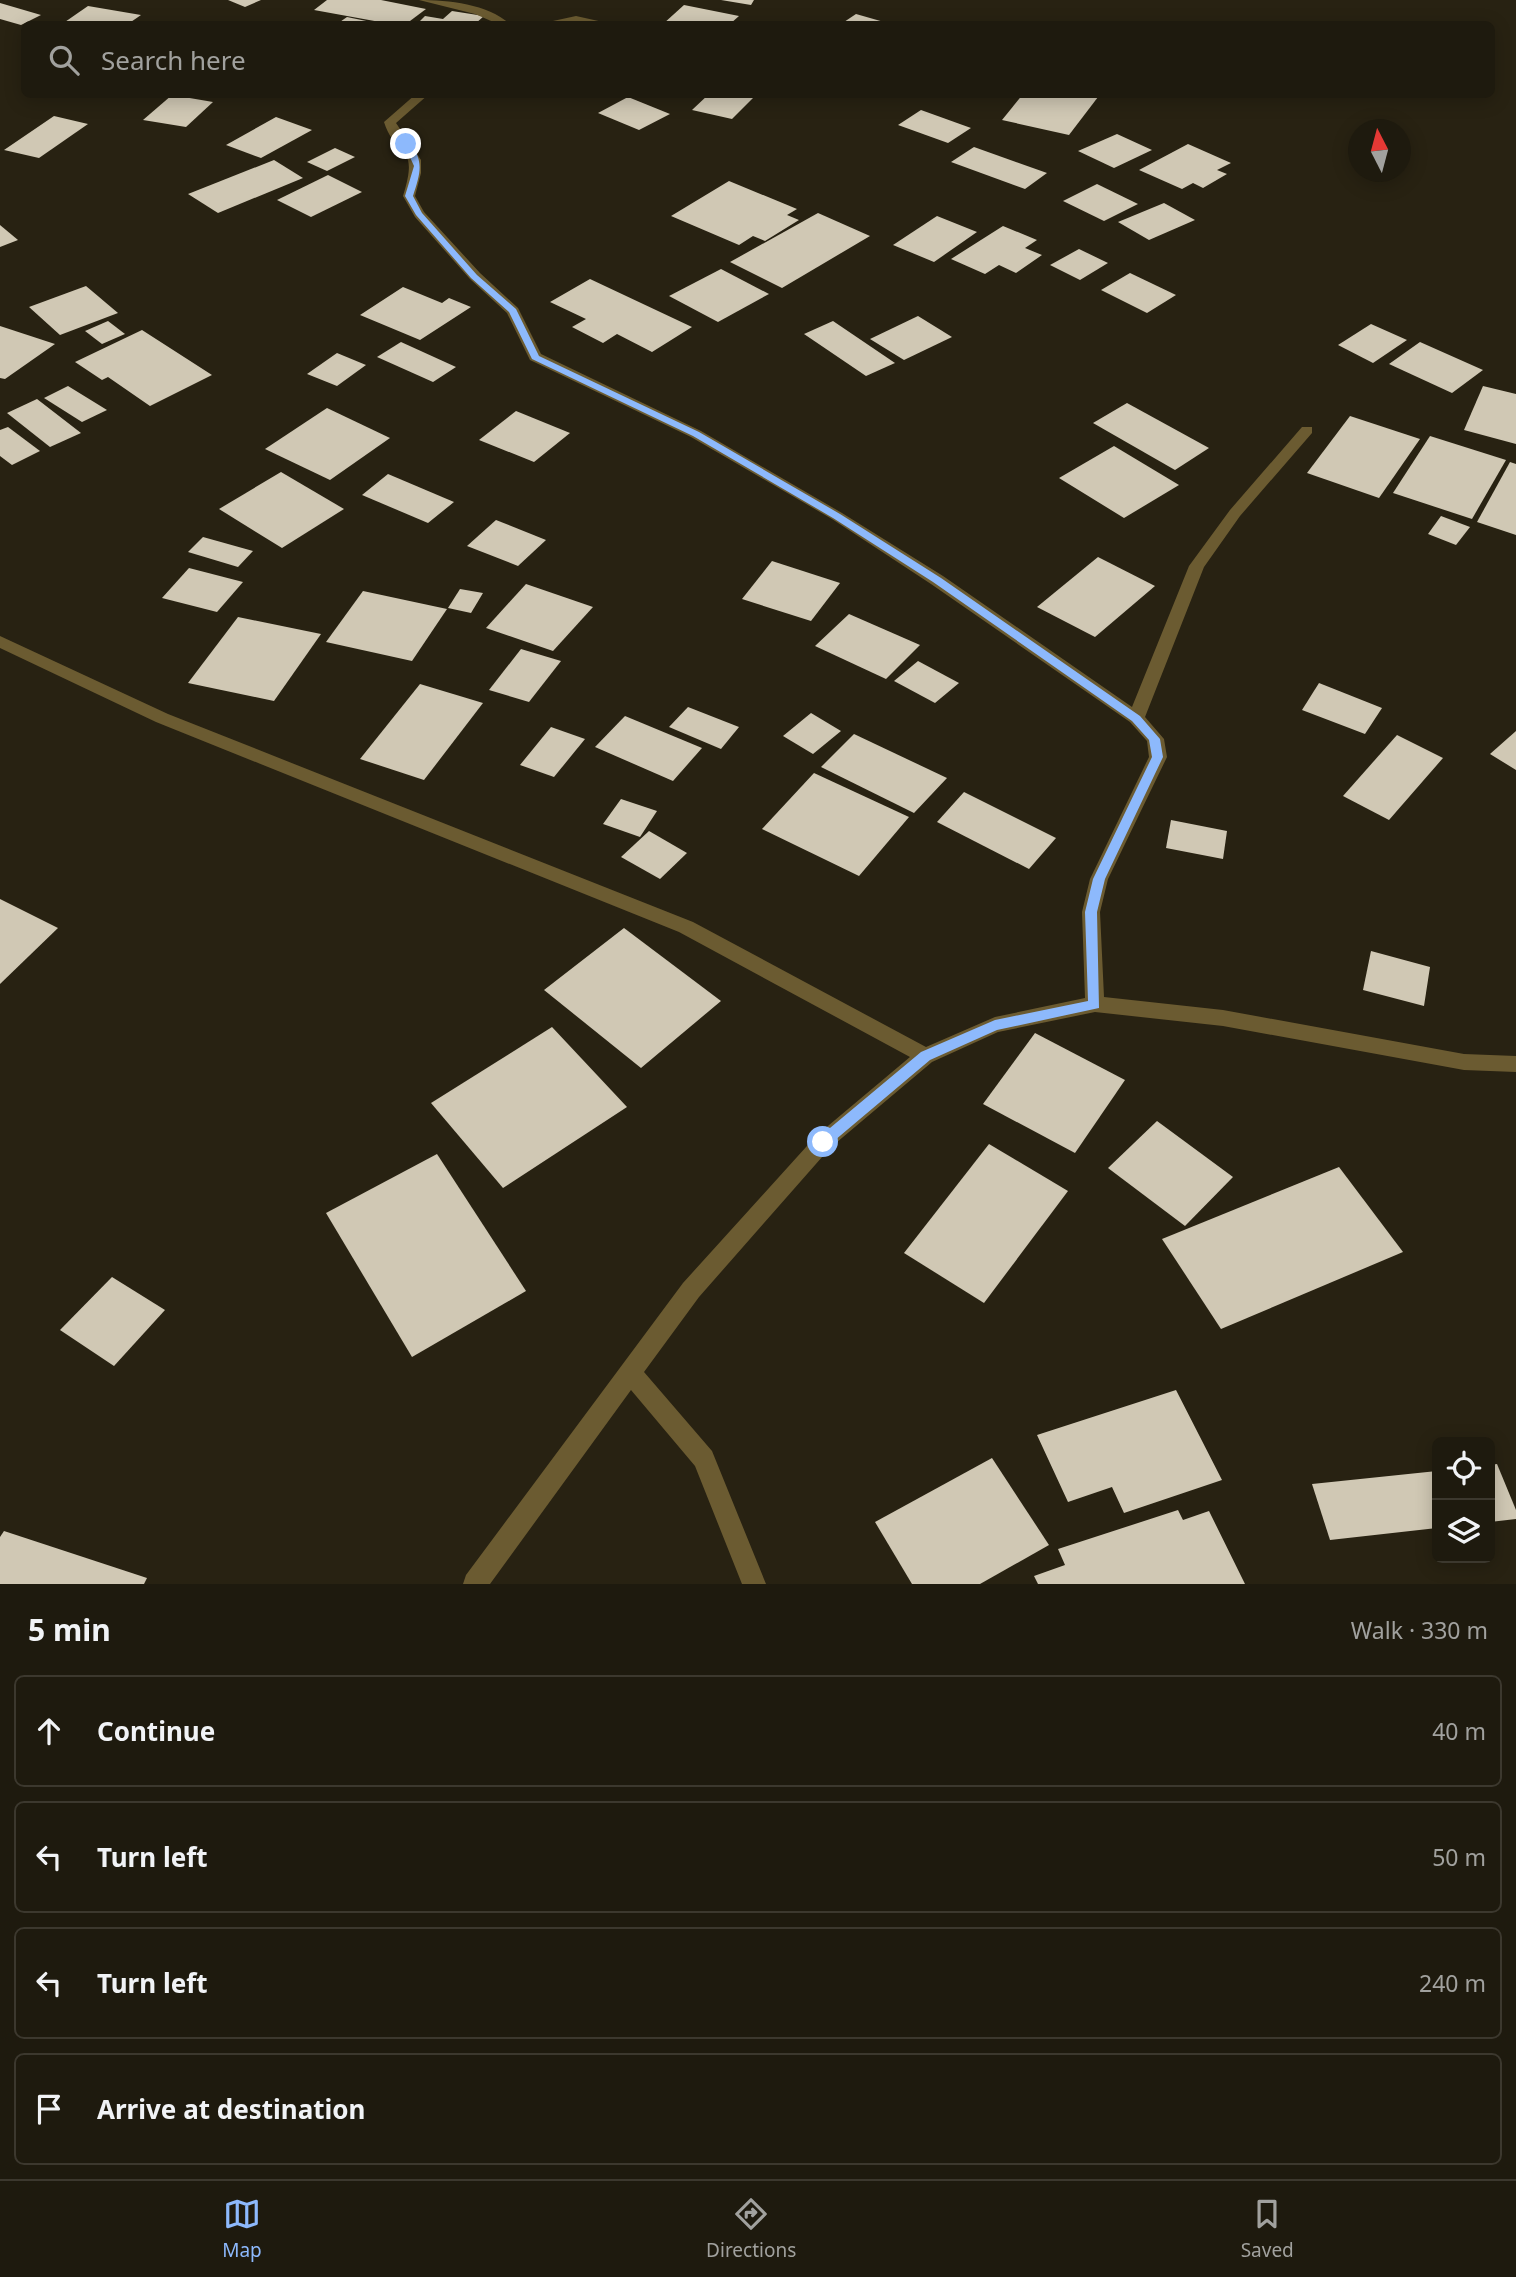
<!DOCTYPE html>
<html lang="en">
<head>
<meta charset="utf-8">
<style>
	:root { --surface:#1e1a0e; --page:#262317; --text:#f1f3f6; --muted:#a1a19e; --line:#3c382e; --accent:#8db9fc }
	body { margin:0; font-family:"Noto Sans",sans-serif; background:var(--page); color:var(--text) }
	.controls { position:absolute; right:21px; bottom:21px; display:grid; overflow:hidden; border-radius:10px; box-shadow:0 4px 18px #0003 }
	.controls button { width:63px; height:63px; display:grid; place-items:center; padding:0; border:0; border-bottom:2px solid var(--line); background:var(--surface); color:var(--text); font:35px sans-serif }
	.compass { position:absolute; left:1348px; top:119px; width:63px; height:63px; border-radius:50%; background:var(--surface); box-shadow:0 4px 18px #0003; rotate:354deg }
	.stop { position:absolute; width:21px; height:21px; margin:-16px; border:5px solid #8db9fc; border-radius:50%; background:#fff }
	.stop.end { background:#8db9fc; border-color:#fff; box-shadow:0 2px 7px #0008 }
	.list { margin:0; padding:0; list-style:none }
	h2 { display:flex; justify-content:space-between; align-items:center; height:91px; margin:0; padding:0 28px; font-size:30px }
	h2 small { font-size:23px; font-weight:400; color:var(--muted) }
	.list li { display:grid; grid-template-columns:46px 1fr auto; gap:21px; align-items:center; box-sizing:border-box; height:112px; margin:0 14px 14px; padding:0 14px; border:2px solid var(--line); border-radius:10px }
	.list b { display:block; font-size:26px; white-space:nowrap }
	.list em { font-size:23px; font-style:normal; color:var(--muted) }
	.icon { flex:none; width:38px; height:38px; fill:none; stroke:currentColor; stroke-width:2; stroke-linecap:round; stroke-linejoin:round }
	.map { position:relative; flex:none; width:1516px; height:1584px; overflow:hidden }
	.search { position:absolute; background:var(--surface); box-shadow:0 4px 18px #0003; left:21px; right:21px; top:21px; height:77px; display:flex; align-items:center; gap:18px; box-sizing:border-box; padding:0 24px; border-radius:10px; color:var(--muted); font-size:26px }
	.sheet { height:595px; background:var(--surface) }
	nav { display:flex; justify-content:space-around; align-items:center; box-sizing:border-box; height:98px; border-top:2px solid var(--line); background:var(--surface); font-size:19px; color:var(--muted) }
	nav a { display:grid; justify-items:center; gap:4px }
	nav .on { color:var(--accent) }
	.map>svg:first-child { display:block }
</style>
</head>
<body>
<div class="map">
<svg width="1516" height="1584" viewBox="0 0 1516 1584">
	<rect width="100%" height="100%" fill="#282212"/>
	<!-- building -->
	<g fill="#d0c8b4">
		<polygon points="228,0 261,0 245,7"/>
		<polygon points="327,0 381,0 426,9 406,24 391,24 314,10"/>
		<polygon points="721,0 754,0 751,5"/>
		<polygon points="0,3 41,15 21,25 0,19"/>
		<polygon points="684,5 739,16 730,24 663,24"/>
		<polygon points="88,6 141,15 128,24 62,24"/>
		<polygon points="452,11 484,16 475,24 417,24 425,16 443,19"/>
		<polygon points="856,14 891,24 841,24"/>
		<polygon points="347,17 376,23 376,24 337,24"/>
		<polygon points="709,94 757,94 732,119 692,110"/>
		<polygon points="1023,94 1084,94 1098,97 1069,135 1002,120"/>
		<polygon points="172,95 213,102 186,127 143,120"/>
		<polygon points="628,97 670,114 639,130 598,113"/>
		<polygon points="921,110 971,128 948,143 898,125"/>
		<polygon points="54,116 88,124 39,158 4,150"/>
		<polygon points="276,117 312,130 261,158 226,145"/>
		<polygon points="1117,134 1152,150 1114,168 1078,151"/>
		<polygon points="1188,144 1231,163 1217,170 1227,174 1203,188 1193,183 1182,189 1139,170"/>
		<polygon points="974,147 1047,173 1025,189 951,162"/>
		<polygon points="335,148 355,157 327,171 307,162"/>
		<polygon points="274,160 303,178 218,213 188,194"/>
		<polygon points="328,175 362,192 311,217 277,200"/>
		<polygon points="729,181 797,209 787,215 799,220 765,241 753,236 739,245 671,216"/>
		<polygon points="1097,184 1138,204 1104,221 1063,201"/>
		<polygon points="1164,203 1195,220 1149,240 1118,222"/>
		<polygon points="818,213 870,236 782,288 730,262"/>
		<polygon points="937,216 977,232 934,262 893,245"/>
		<polygon points="0,225 18,240 0,247"/>
		<polygon points="1003,226 1037,240 1025,248 1042,255 1016,273 999,265 985,274 951,259"/>
		<polygon points="1079,249 1108,263 1080,280 1050,265"/>
		<polygon points="721,269 769,294 718,322 669,296"/>
		<polygon points="1130,273 1176,295 1147,313 1101,290"/>
		<polygon points="590,279 692,327 652,352 617,334 603,343 572,327 586,319 550,302"/>
		<polygon points="86,286 118,313 60,335 29,307"/>
		<polygon points="403,287 442,303 449,298 471,307 420,340 360,315"/>
		<polygon points="918,316 952,337 904,360 870,339"/>
		<polygon points="108,321 125,334 102,344 85,331"/>
		<polygon points="833,321 895,363 866,376 804,334"/>
		<polygon points="1371,324 1407,340 1373,363 1338,345"/>
		<polygon points="0,326 55,344 5,379 0,378"/>
		<polygon points="142,330 212,375 150,406 108,377 102,380 75,362"/>
		<polygon points="401,342 456,367 433,382 377,357"/>
		<polygon points="1420,342 1483,370 1452,393 1389,364"/>
		<polygon points="337,353 366,365 337,386 307,374"/>
		<polygon points="68,386 107,410 82,422 44,398"/>
		<polygon points="1483,386 1516,394 1516,444 1464,430"/>
		<polygon points="37,399 81,433 50,447 7,413"/>
		<polygon points="1127,403 1209,448 1175,470 1093,423"/>
		<polygon points="327,408 390,438 330,480 265,449"/>
		<polygon points="516,411 570,433 534,462 479,440"/>
		<polygon points="1350,416 1420,439 1379,498 1307,473"/>
		<polygon points="8,427 40,451 12,465 0,456 0,430"/>
		<polygon points="1430,436 1506,460 1472,519 1393,493"/>
		<polygon points="1114,446 1179,485 1124,518 1059,478"/>
		<polygon points="1510,462 1516,464 1516,535 1477,522"/>
		<polygon points="281,472 344,509 282,548 219,509"/>
		<polygon points="388,474 454,502 428,523 362,495"/>
		<polygon points="1441,516 1470,527 1456,545 1428,534"/>
		<polygon points="496,520 546,540 518,566 467,546"/>
		<polygon points="203,537 253,551 238,567 188,552"/>
		<polygon points="1098,557 1155,586 1095,637 1037,607"/>
		<polygon points="772,561 840,583 811,621 742,599"/>
		<polygon points="189,568 243,582 217,612 162,598"/>
		<polygon points="526,584 593,607 553,651 486,628"/>
		<polygon points="460,589 483,593 471,613 448,608"/>
		<polygon points="363,591 447,609 412,661 326,642"/>
		<polygon points="849,614 920,645 886,679 815,646"/>
		<polygon points="238,617 321,634 274,701 188,683"/>
		<polygon points="521,649 561,661 529,702 489,690"/>
		<polygon points="918,661 959,683 935,703 894,681"/>
		<polygon points="1319,683 1382,708 1365,734 1302,710"/>
		<polygon points="420,684 483,703 424,780 360,759"/>
		<polygon points="688,707 739,727 721,749 669,727"/>
		<polygon points="811,713 841,731 813,754 783,736"/>
		<polygon points="625,716 702,748 673,781 595,747"/>
		<polygon points="551,727 585,739 554,777 520,765"/>
		<polygon points="1516,731 1516,770 1490,754"/>
		<polygon points="854,734 947,778 914,813 821,767"/>
		<polygon points="1397,735 1443,758 1389,820 1343,796"/>
		<polygon points="814,773 909,817 859,876 762,829"/>
		<polygon points="964,792 1056,838 1029,869 937,822"/>
		<polygon points="621,799 657,811 640,837 603,824"/>
		<polygon points="1171,820 1227,831 1223,859 1166,848"/>
		<polygon points="649,831 687,853 660,879 621,857"/>
		<polygon points="0,899 58,928 0,984"/>
		<polygon points="624,928 721,1001 641,1068 544,990"/>
		<polygon points="1371,951 1430,967 1424,1006 1363,990"/>
		<polygon points="552,1027 627,1107 503,1188 431,1103"/>
		<polygon points="1035,1033 1125,1080 1075,1153 983,1104"/>
		<polygon points="1157,1121 1233,1177 1185,1226 1108,1168"/>
		<polygon points="989,1144 1068,1191 984,1303 904,1253"/>
		<polygon points="437,1154 526,1291 412,1357 326,1213"/>
		<polygon points="1339,1167 1403,1252 1221,1329 1162,1239"/>
		<polygon points="112,1277 165,1310 114,1366 60,1330"/>
		<polygon points="1176,1390 1222,1480 1124,1513 1112,1487 1068,1502 1037,1435"/>
		<polygon points="992,1458 1049,1545 980,1584 912,1584 875,1522"/>
		<polygon points="1497,1464 1516,1510 1516,1519 1490,1522 1490,1465"/>
		<polygon points="1437,1471 1437,1528 1330,1540 1312,1484"/>
		<polygon points="1178,1510 1183,1520 1209,1511 1245,1584 1038,1584 1034,1576 1065,1565 1058,1549"/>
		<polygon points="4,1531 147,1578 144,1584 0,1584 0,1537"/>
	</g>
	<g fill="none" stroke-linecap="round" stroke-linejoin="round">
		<!-- minor -->
		<g fill="#6b5b31" fill-rule="evenodd">
			<path d="M419 0C449 0 487 4 510 24H498L475 14Z"/>
			<polygon points="576,16 612,24 539,24"/>
			<path d="M416 94H429L396 123 421 160V173L415 196 424 212 480 273 518 308 541 354 701 431 842 513 943 576 1132 707 1189 566 1230 510 1302 427H1312V433L1240 516 1204 567 1145 717 1164 739 1167 757 1108 879 1100 912 1104 997 1223 1010 1464 1054 1516 1056V1072L1464 1070 1223 1026 1095 1012 998 1032 932 1062 830 1148 699 1297 644 1372 712 1451 766 1584H742L695 1466 631 1390 490 1584H463L466 1575 683 1283 816 1136 910 1057 679 932 156 722 0 648V636L168 714 693 922 926 1047 995 1017 1085 998 1082 912 1090 879 1149 757 1147 741 1130 722 931 584 832 519 691 437 530 360 507 313 470 279 415 217 403 196C420 142 396 160 384 122Z"/>
		</g>
	</g>
	<!-- route -->
	<path fill="#8db9fc" d="M403 142H409C425 161 420 174 413 196L422 213 477 275 516 309 539 356 699 432 840 514 941 578 1140 716 1160 739 1163 757 1105 879 1097 912 1099 1008 997 1030 930 1060 828 1146H818V1138L921 1052 995 1020 1088 1001 1085 912 1093 879 1152 757 1149 740 1132 721 933 582 833 518 693 436 532 359 509 312 471 278 416 215 405 196 414 166Z"/>
</svg>
<div class="controls">
<button><svg class="icon" aria-label="locate" viewBox="0 0 24 24"><circle cx="12" cy="12" r="6"/><path d="M12 2v4M12 18v4M2 12h4M18 12h4"/></svg></button>
<button><svg class="icon" aria-label="layers" viewBox="0 0 24 24"><path d="M12 4l9 5-9 5-9-5zM3 14l9 5 9-5"/></svg></button>
</div>
<svg class="compass" viewBox="-18 -18 36 36"><path d="M0-13l5 13h-10z" fill="#e53935"/><path d="M0 13l5-13h-10z" fill="#a1a19e"/></svg>
<div class="stop" style="left:823px;top:1142px"></div>
<div class="stop end" style="left:406px;top:144px"></div>
<div class="search"><svg class="icon" aria-label="search" viewBox="0 0 24 24"><circle cx="10" cy="10" r="6"/><path d="M15 15l6 6"/></svg>Search here</div>
</div>
<section class="sheet">
<h2>5 min<small>Walk · 330 m</small></h2>
<ul class="list">
<li><svg class="icon" aria-label="ahead" viewBox="0 0 24 24"><path d="M12 20V5M6 11l6-6 6 6"/></svg><div><b>Continue</b></div><em>40 m</em></li>
<li><svg class="icon" aria-label="left" viewBox="0 0 24 24"><path d="M17 20v-9H6M10 6l-5 5 5 5"/></svg><div><b>Turn left</b></div><em>50 m</em></li>
<li><svg class="icon" aria-label="left" viewBox="0 0 24 24"><path d="M17 20v-9H6M10 6l-5 5 5 5"/></svg><div><b>Turn left</b></div><em>240 m</em></li>
<li><svg class="icon" aria-label="arrive" viewBox="0 0 24 24"><path d="M6 21V4h12l-3 4 3 4H6"/></svg><div><b>Arrive at destination</b></div></li>
</ul>
</section>
<nav>
<a class="on"><svg class="icon" aria-label="map" viewBox="0 0 24 24"><path d="M3 6l6-2 6 2 6-2v14l-6 2-6-2-6 2zM9 4v14M15 6v14"/></svg>Map</a>
<a><svg class="icon" aria-label="directions" viewBox="0 0 24 24"><path d="M12 3l9 9-9 9-9-9zM9 14v-3h6M13 9l2 2-2 2"/></svg>Directions</a>
<a><svg class="icon" aria-label="saved" viewBox="0 0 24 24"><path d="M7 4h10v16l-5-4-5 4z"/></svg>Saved</a>
</nav>
</body>
</html>
